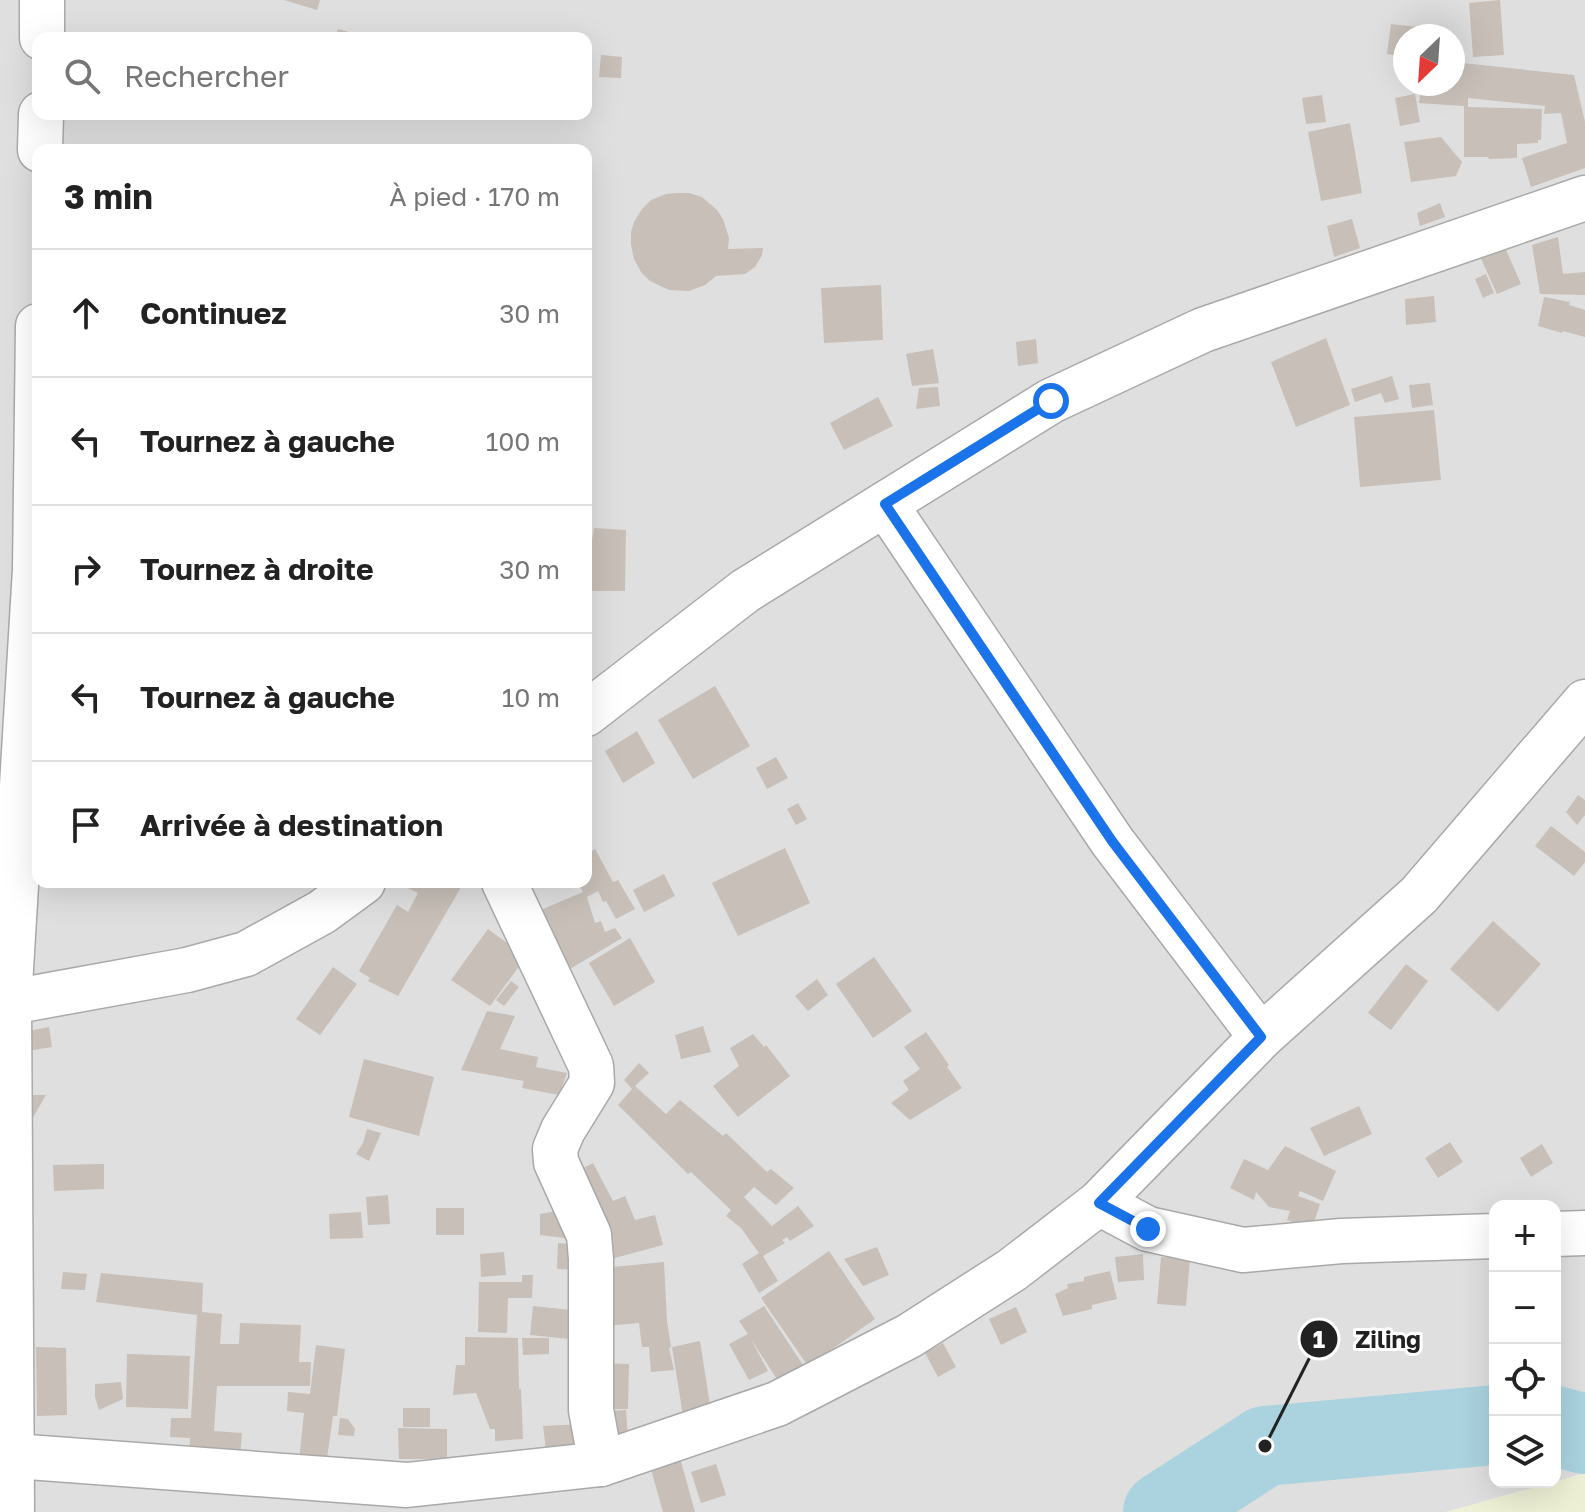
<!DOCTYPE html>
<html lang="fr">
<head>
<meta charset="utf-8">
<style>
	:root { --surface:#fff; --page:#f6f6f6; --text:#222; --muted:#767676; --line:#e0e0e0 }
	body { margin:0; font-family:"Golos Text",sans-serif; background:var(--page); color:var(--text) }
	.controls { position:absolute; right:24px; bottom:24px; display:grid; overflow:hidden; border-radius:16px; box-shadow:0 8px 32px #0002 }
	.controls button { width:72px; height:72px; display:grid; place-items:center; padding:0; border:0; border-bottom:2px solid var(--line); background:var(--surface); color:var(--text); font:40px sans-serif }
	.compass { position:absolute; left:1393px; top:24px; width:72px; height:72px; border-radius:50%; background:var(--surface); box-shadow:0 8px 32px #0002; rotate:205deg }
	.stop { position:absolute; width:24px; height:24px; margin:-18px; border:6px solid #1a73e8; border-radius:50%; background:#fff }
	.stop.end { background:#1a73e8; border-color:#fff; box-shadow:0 2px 8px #0008 }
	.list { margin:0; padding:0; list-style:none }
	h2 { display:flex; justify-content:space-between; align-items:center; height:104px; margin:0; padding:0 32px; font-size:34px }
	h2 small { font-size:26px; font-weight:400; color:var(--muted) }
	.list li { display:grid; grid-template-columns:52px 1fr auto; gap:24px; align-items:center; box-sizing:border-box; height:128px; padding:0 32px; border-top:2px solid var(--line) }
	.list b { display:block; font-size:30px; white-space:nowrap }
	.list em { font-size:26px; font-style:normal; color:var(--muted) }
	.icon { flex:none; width:44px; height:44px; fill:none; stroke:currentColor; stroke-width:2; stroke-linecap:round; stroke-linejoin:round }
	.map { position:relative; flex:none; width:1585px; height:1512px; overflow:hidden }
	.search { position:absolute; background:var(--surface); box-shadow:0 8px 32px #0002; left:32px; top:32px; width:560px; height:88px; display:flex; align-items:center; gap:20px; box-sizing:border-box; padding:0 28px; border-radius:16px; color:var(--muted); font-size:30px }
	.panel { position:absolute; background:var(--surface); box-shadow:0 8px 32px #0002; left:32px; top:144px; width:560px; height:744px; border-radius:16px }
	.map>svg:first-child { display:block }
</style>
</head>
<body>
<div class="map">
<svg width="1585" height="1512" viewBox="0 0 1585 1512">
	<rect width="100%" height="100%" fill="#f2efe9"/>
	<!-- residential -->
	<path fill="#e0dfdf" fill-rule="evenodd" d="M0 0H1585V1473L1555 1482V1206H1495V1482H1553L1446 1512H0ZM1405 36H1453V84H1405ZM38 38H586V114H38ZM38 150H586V882H38Z"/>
	<!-- farmland -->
	<polygon fill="#eef0d5" points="1585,1473 1585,1512 1446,1512 1555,1482"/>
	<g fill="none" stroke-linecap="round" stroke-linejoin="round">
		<!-- river -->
		<g stroke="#aad3df" stroke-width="80">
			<polyline points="1555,1426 1585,1434"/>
			<polyline points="1163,1512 1265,1446 1495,1425"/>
		</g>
	</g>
	<!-- building -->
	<g fill="#c7bfb8">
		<polygon points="284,0 320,0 317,10"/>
		<polygon points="1500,0 1504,55 1473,57 1469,3"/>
		<polygon points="1391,24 1417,27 1416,36 1405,36 1405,57 1387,54"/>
		<polygon points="338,29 367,37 367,38 335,38"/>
		<polygon points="601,55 622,57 621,78 599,77"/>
		<polygon points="1453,62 1574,75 1585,122 1585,168 1531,187 1522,158 1567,143 1561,113 1544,114 1545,106 1468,98 1468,107 1542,109 1541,140 1538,140 1538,143 1517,144 1517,158 1489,159 1488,157 1464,157 1464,106 1419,103 1421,87 1408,86 1408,84 1453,84"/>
		<polygon points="1415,94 1420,122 1400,126 1395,98"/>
		<polygon points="1322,95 1326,122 1306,124 1302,98"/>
		<polygon points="1350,123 1362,193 1321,201 1308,132"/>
		<polygon points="1441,137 1462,162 1456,176 1411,182 1404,142"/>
		<polygon points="677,193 689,193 702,197 717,210 723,219 729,238 728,249 763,248 762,255 755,267 745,274 716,276 705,285 689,291 669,290 650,281 641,272 634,259 631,245 631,232 634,222 642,209 651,200 666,194"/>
		<polygon points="1440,203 1445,217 1420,226 1417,213"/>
		<polygon points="1352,219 1360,248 1334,257 1327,226"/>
		<polygon points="1558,237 1563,274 1585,272 1585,295 1540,294 1532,245"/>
		<polygon points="1503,243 1521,284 1497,294 1479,254"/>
		<polygon points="1486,274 1494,293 1483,298 1475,279"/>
		<polygon points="881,285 883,340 824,343 821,288"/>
		<polygon points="1434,296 1436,322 1406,325 1405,299"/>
		<polygon points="1544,297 1570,302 1569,305 1585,310 1585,337 1563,331 1562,333 1538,326"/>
		<polygon points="1326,338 1350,405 1296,427 1271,362"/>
		<polygon points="1036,339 1038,363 1018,366 1016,342"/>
		<polygon points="933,349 939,383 912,386 906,354"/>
		<polygon points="1392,376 1399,399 1385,403 1381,393 1355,402 1351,389"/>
		<polygon points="1430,383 1433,405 1412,408 1409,385"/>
		<polygon points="938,387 940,406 916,409 919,388"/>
		<polygon points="878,397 893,426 844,450 830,423"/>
		<polygon points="1434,410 1441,480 1360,487 1354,417"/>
		<polygon points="594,528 626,530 625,591 592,591 588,564"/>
		<polygon points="715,686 750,746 693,779 658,720"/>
		<polygon points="637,731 655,763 623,783 605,751"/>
		<polygon points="776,757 788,778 767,789 756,768"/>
		<polygon points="1578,795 1585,800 1585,815 1577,825 1566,812"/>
		<polygon points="798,803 807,819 796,825 787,809"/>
		<polygon points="1551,826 1585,852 1585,862 1574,876 1535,846"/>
		<polygon points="785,848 810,903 738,936 712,883"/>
		<polygon points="595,849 613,882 618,880 635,909 616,919 606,901 603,902 598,891 587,897 595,923 601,921 605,932 615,928 622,938 560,975 536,912 583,892 576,882 586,882 586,854"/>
		<polygon points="664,874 675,896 644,912 633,890"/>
		<polygon points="415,882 464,882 398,996 368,981 370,978 359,971 397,905 408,912 418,893 406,887"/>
		<polygon points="1493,921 1541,964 1498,1012 1450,969"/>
		<polygon points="488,929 526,957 490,1006 451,980"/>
		<polygon points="630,938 655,982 614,1006 589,963"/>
		<polygon points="874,957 912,1011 873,1038 836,984"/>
		<polygon points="1406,964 1428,981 1391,1030 1368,1013"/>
		<polygon points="333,967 357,984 320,1035 296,1019"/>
		<polygon points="817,979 828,995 808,1011 795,996"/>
		<polygon points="511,981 519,987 504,1006 496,1000"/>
		<polygon points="487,1011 515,1016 500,1049 538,1057 536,1067 567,1073 559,1095 522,1088 524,1081 461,1070"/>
		<polygon points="703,1026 711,1052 681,1059 675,1035"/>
		<polygon points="49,1027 52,1047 21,1052 18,1033"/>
		<polygon points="926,1032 949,1065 947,1067 962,1088 910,1120 891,1103 909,1090 903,1081 920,1069 904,1047"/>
		<polygon points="753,1034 764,1047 766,1045 790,1076 738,1117 713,1086 739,1066 730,1048"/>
		<polygon points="364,1059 434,1077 419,1136 349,1117"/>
		<polygon points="639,1063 649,1073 635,1086 666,1114 680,1100 723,1136 726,1133 767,1172 771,1169 794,1188 776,1205 754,1187 744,1197 772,1226 798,1206 814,1226 790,1241 787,1237 782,1240 785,1243 763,1256 778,1281 759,1293 742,1264 759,1253 741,1228 726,1216 731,1210 691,1172 688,1174 618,1105 632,1089 624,1080"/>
		<polygon points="17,1095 46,1095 17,1145"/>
		<polygon points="1359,1106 1372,1134 1324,1156 1310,1128"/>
		<polygon points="367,1129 381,1133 369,1161 356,1154 363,1143"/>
		<polygon points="1450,1142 1463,1162 1438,1178 1425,1158"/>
		<polygon points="1542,1144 1553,1163 1531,1177 1520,1158"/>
		<polygon points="1285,1146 1336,1171 1323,1201 1300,1191 1298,1196 1320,1204 1312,1229 1287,1220 1290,1211 1269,1207 1256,1192 1254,1200 1230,1188 1244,1159 1268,1170"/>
		<polygon points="593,1163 613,1201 625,1196 635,1220 655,1215 663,1245 611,1259 569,1176"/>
		<polygon points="104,1164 104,1189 54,1191 53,1165"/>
		<polygon points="388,1195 390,1224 368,1225 366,1197"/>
		<rect x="436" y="1208" width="28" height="27"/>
		<polygon points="567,1209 582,1240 540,1235 540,1214"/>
		<polygon points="361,1212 363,1238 330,1239 329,1214"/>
		<polygon points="558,1243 584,1245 582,1270 557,1269"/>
		<polygon points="877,1247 889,1275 863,1286 844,1259"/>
		<polygon points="829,1251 875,1319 808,1366 761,1298"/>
		<polygon points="504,1252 506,1275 481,1277 480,1254"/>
		<polygon points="1143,1254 1144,1280 1118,1282 1115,1257"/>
		<polygon points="1161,1257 1190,1259 1186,1306 1157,1304"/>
		<polygon points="664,1262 667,1321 671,1347 669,1348 674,1370 651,1372 649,1347 642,1347 639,1323 605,1326 602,1268"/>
		<polygon points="1110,1271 1117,1299 1092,1305 1092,1309 1063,1316 1055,1294 1068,1288 1067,1284 1084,1281 1084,1277"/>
		<polygon points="63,1272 87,1274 85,1290 61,1289"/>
		<polygon points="101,1273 203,1283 202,1312 222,1314 220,1344 239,1344 240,1323 301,1325 299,1362 311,1362 310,1386 217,1386 214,1431 242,1433 240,1458 189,1457 190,1438 170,1437 171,1418 191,1418 197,1315 96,1302"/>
		<polygon points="522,1275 533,1275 532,1298 508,1298 507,1333 478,1332 479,1282 522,1282"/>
		<polygon points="533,1306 580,1311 579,1340 530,1335"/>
		<polygon points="764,1306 805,1368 780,1384 751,1339 768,1371 749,1380 729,1344 748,1334 739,1321"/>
		<polygon points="1016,1307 1027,1332 1001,1345 989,1319"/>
		<polygon points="465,1337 518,1338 519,1389 521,1389 523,1439 495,1441 495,1429 490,1429 476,1393 453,1395 456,1365 465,1365"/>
		<polygon points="522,1338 549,1338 549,1354 523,1355"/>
		<polygon points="700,1341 712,1418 684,1422 672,1347"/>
		<polygon points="943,1343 956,1367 938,1377 925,1353"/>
		<polygon points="316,1345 345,1349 337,1416 333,1416 326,1465 299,1461 304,1413 287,1411 288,1392 310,1394"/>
		<polygon points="36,1347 66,1348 67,1415 37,1416"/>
		<polygon points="127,1354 190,1356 188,1409 126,1407"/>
		<polygon points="600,1363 629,1364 628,1409 599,1409"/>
		<polygon points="121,1382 123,1399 99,1410 95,1397 95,1384"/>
		<rect x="403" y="1408" width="27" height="19"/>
		<polygon points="626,1410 628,1436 602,1440 601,1411"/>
		<polygon points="340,1418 348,1419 355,1429 354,1436 338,1435"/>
		<polygon points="583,1424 586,1445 546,1450 543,1426"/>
		<polygon points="398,1428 447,1429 447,1459 399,1459"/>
		<polygon points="680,1458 695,1512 663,1512 650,1466"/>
		<polygon points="716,1464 726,1495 701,1503 691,1472"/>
	</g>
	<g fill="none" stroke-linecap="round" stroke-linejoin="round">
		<defs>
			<g id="minor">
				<polyline points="42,38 42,0"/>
				<polyline points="40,150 41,114"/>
				<polyline points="885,504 1112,841 1261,1037"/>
				<polyline points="586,714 745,591 1051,401 1203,330 1585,198"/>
				<polyline points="504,882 591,1066 592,1083 563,1130 555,1149 556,1162 589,1235 591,1259 591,1410 601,1464"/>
				<polyline points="0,1004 187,970 246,954 322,912 363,882"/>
				<polyline points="1099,1203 1148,1229 1243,1250 1341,1241 1495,1236"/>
				<polyline points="1555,1234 1585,1233"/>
				<polyline points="0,1455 407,1485 601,1464 777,1404 909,1336 1012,1270 1099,1203 1261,1037 1419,895 1585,702"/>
				<polyline points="12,1512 9,1002 35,569 38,326"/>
			</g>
		</defs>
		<!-- minor casing -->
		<use href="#minor" stroke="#a9a9a9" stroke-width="47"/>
		<!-- minor -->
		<use href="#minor" stroke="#fff" stroke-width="44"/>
	</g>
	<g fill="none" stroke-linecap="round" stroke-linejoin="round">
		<!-- route -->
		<polyline stroke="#1a73e8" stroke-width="10" points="1051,401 885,504 1112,841 1261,1037 1099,1203 1148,1229"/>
	</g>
	<!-- callouts -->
	<path fill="none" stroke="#222" stroke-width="3" d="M1265 1446L1319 1339"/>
	<g fill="#222" stroke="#fff" stroke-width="3">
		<circle cx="1265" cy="1446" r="8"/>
		<circle cx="1319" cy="1339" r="20"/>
	</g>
	<g font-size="24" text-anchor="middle" font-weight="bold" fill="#fff">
		<text x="1319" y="1348">1</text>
	</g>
	<g font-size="24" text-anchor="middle" font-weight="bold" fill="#222" stroke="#fff" stroke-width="6" stroke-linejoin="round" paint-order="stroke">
		<text x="1388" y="1348">Ziling</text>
	</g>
</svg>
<div class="controls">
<button>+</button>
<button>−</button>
<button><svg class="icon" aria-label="locate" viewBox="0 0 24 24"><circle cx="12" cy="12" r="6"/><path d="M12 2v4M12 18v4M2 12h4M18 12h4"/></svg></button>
<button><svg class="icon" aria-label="layers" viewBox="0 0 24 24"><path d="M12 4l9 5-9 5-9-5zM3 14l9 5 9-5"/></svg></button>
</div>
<svg class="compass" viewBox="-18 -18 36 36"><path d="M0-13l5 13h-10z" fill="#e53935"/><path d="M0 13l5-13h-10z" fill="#767676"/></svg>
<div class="stop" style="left:1051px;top:401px"></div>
<div class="stop end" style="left:1148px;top:1229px"></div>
<div class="search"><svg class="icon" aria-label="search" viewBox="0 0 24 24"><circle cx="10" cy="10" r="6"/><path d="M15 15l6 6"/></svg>Rechercher</div>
<section class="panel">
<h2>3 min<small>À pied · 170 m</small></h2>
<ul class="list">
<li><svg class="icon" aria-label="ahead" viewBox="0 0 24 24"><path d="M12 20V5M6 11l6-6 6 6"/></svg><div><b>Continuez</b></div><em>30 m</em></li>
<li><svg class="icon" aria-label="left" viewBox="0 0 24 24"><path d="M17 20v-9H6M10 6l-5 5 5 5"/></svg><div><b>Tournez à gauche</b></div><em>100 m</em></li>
<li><svg class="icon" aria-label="right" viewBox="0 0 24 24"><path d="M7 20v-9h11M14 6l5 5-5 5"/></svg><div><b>Tournez à droite</b></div><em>30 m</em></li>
<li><svg class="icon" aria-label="left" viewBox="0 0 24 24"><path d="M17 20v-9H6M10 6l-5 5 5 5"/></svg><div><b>Tournez à gauche</b></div><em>10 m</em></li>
<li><svg class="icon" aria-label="arrive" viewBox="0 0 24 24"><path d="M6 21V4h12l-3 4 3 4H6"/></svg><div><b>Arrivée à destination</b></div></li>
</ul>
</section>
</div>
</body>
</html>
